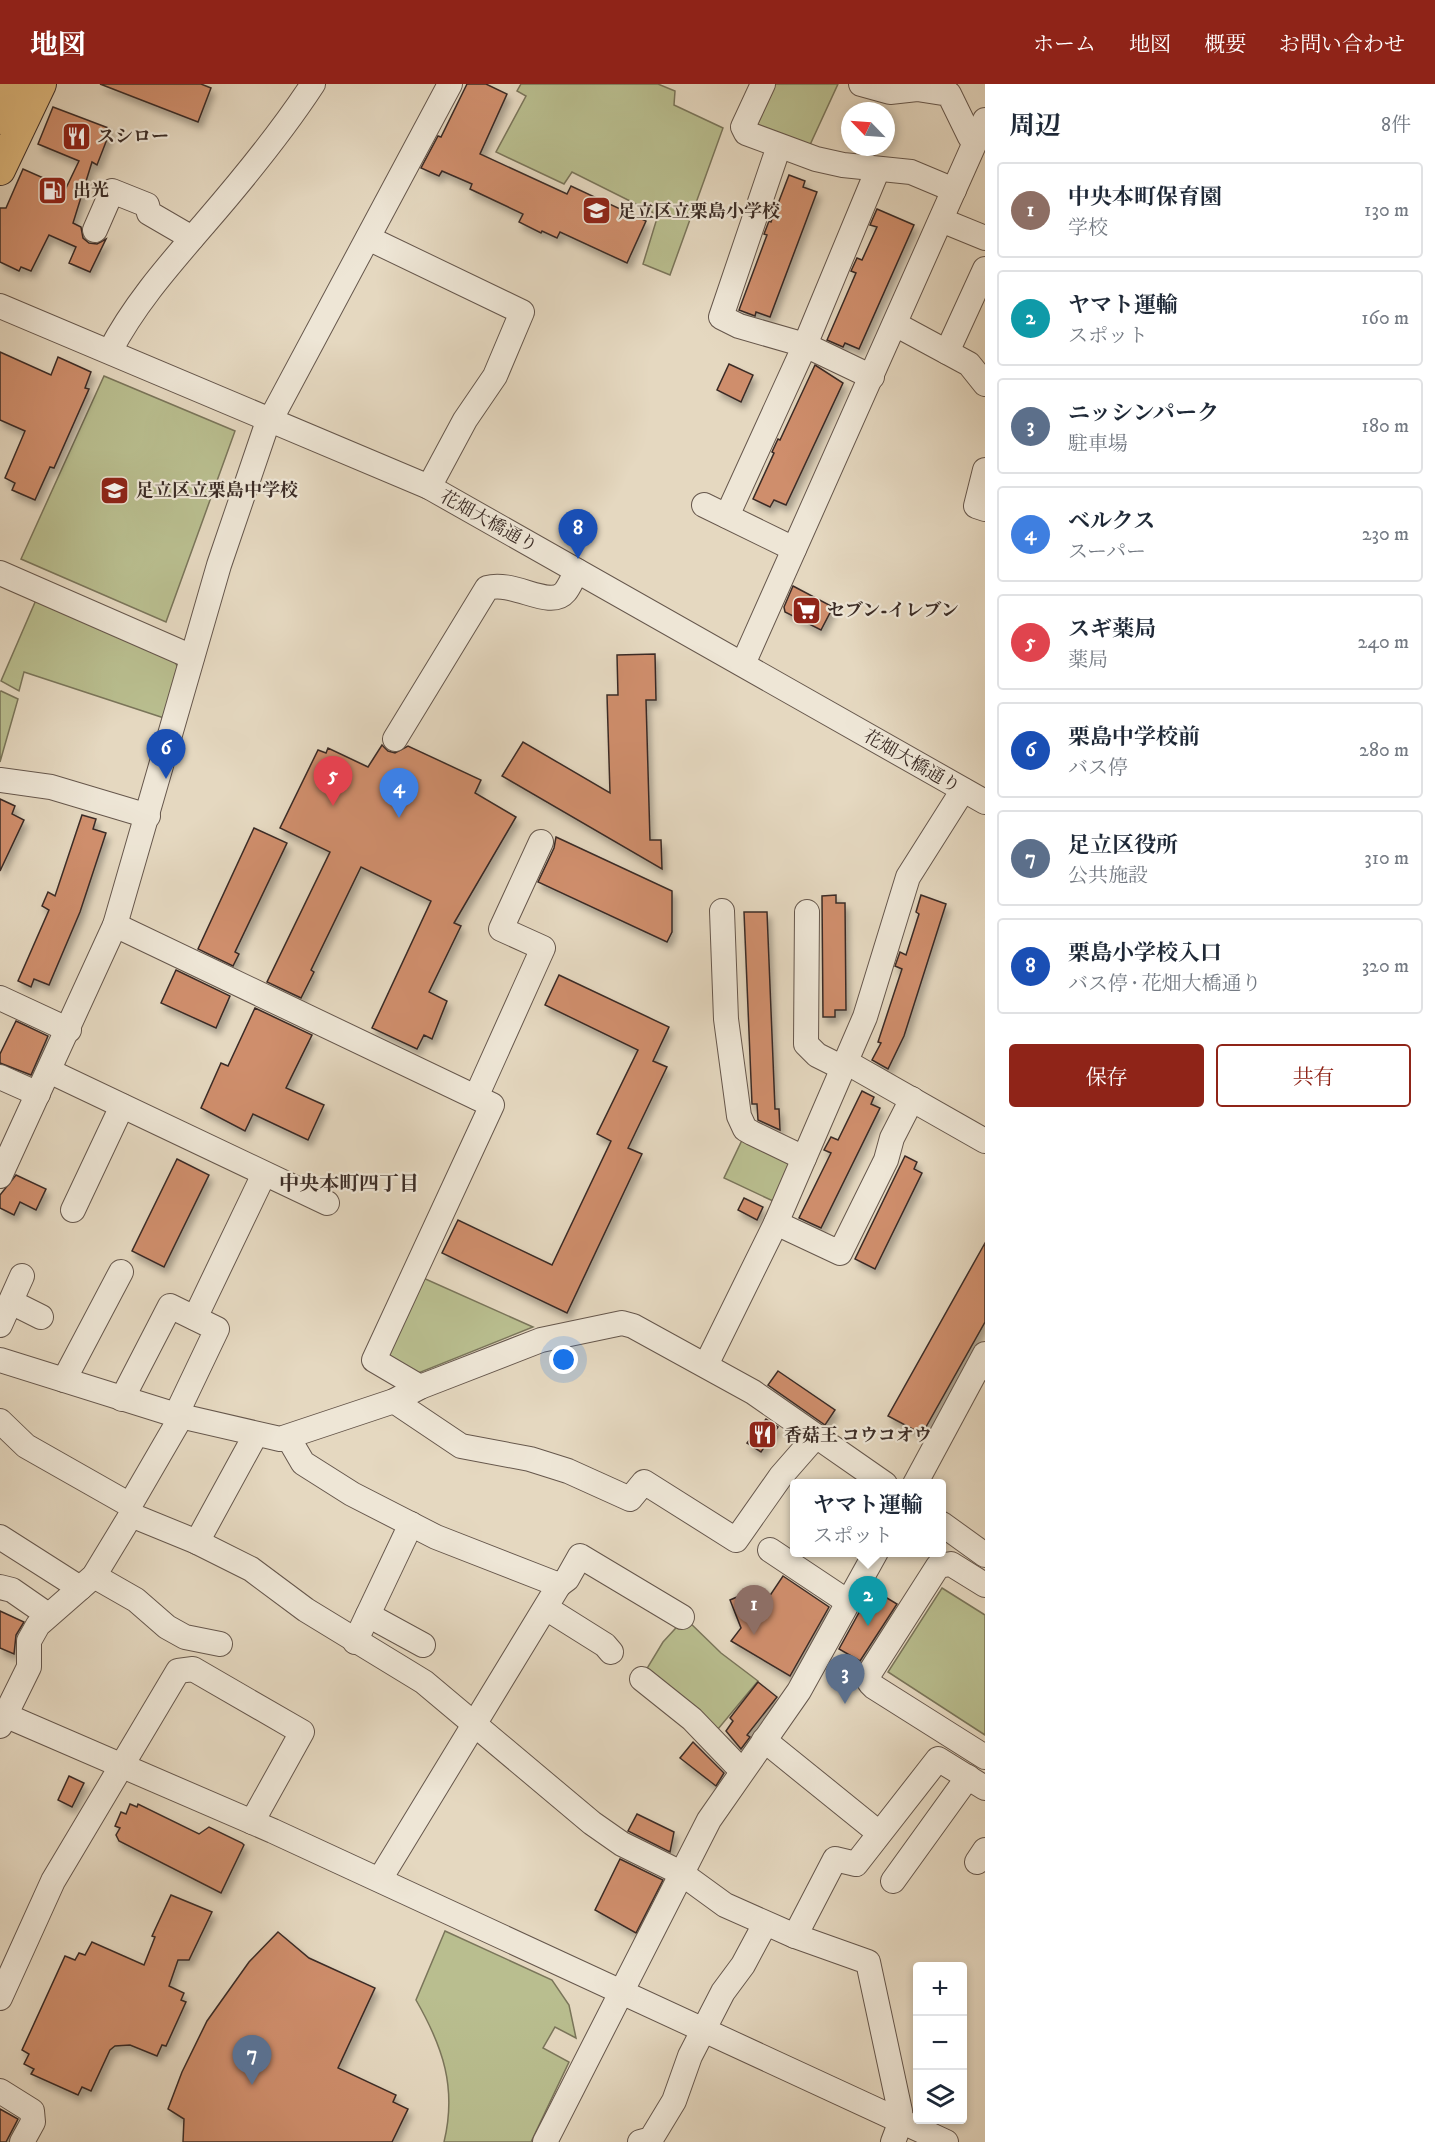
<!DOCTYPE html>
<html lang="ja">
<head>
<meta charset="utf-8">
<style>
	:root { --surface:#fff; --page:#f6f6f7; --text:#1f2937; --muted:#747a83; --line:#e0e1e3; --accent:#8f2418 }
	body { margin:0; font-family:"IM FELL DW Pica","Noto Serif JP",serif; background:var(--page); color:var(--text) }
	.controls { position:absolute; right:18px; bottom:18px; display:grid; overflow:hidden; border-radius:6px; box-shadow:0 3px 9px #0003 }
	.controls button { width:54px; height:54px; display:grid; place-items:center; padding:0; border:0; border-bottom:2px solid var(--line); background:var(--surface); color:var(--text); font:30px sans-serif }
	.compass { position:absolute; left:841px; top:18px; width:54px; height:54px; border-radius:50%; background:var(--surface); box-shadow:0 3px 9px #0003; rotate:295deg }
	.you { position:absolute; left:564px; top:1276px; width:21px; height:21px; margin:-15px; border:4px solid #fff; border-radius:50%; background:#1a73e8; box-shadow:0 0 0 9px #1a73e833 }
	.badge { display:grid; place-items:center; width:39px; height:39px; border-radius:50%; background:var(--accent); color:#fff; font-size:20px; font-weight:700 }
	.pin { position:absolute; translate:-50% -50px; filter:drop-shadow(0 2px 3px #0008) }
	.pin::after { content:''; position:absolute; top:32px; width:21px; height:18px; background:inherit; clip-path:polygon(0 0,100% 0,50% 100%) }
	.popup { position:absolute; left:790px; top:1395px; width:156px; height:78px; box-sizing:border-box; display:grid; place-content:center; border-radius:6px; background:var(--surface); filter:drop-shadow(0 2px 4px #0005); font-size:20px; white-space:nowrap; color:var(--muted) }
	.popup b { font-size:22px; color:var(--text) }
	.popup::after { content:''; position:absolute; left:50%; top:100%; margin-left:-12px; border:12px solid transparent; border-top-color:var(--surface) }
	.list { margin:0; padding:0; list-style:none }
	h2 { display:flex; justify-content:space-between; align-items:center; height:78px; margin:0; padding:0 24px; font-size:26px }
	h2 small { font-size:20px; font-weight:400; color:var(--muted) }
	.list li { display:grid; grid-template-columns:39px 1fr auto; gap:18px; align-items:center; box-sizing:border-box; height:96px; margin:0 12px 12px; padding:0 12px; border:2px solid var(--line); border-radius:6px }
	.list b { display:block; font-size:22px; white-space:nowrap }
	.list p { margin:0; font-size:20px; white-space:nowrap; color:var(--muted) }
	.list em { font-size:20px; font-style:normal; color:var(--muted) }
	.actions { display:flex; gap:12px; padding:18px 24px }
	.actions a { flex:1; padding:14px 0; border:2px solid var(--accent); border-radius:6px; text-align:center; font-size:21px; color:var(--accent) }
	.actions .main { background:var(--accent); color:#fff }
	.icon { flex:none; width:33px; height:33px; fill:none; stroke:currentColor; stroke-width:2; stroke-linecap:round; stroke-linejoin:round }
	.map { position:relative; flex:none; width:985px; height:2058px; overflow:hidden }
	header { display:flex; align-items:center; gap:36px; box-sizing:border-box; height:84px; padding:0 30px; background:var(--accent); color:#fff }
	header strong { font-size:28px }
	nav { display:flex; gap:33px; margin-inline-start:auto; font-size:21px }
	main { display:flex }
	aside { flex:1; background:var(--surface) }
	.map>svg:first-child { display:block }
</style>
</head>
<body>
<header>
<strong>地図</strong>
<nav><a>ホーム</a><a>地図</a><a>概要</a><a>お問い合わせ</a></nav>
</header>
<main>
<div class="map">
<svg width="985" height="2058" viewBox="0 0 985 2058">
	<defs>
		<filter id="shadow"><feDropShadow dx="3.5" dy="6" stdDeviation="3" flood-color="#0004"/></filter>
	</defs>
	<rect width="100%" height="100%" fill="#e5d8c0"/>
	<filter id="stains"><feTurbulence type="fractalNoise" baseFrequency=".00333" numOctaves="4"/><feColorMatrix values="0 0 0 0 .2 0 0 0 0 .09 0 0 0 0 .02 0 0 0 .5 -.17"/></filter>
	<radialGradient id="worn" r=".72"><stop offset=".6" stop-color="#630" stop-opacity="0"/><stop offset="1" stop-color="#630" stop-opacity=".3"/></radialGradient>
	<!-- green -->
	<g fill="#b9be8f" stroke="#7a755a" stroke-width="1.5">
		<polygon points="521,0 658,0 675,7 674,21 723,44 670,191 643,180 658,131 572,88 564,100 496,68 526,12 517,7"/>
		<polygon points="770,0 838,0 809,63 758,42 755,32"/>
		<polygon points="104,292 235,347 166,538 21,475"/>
		<polygon points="36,516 173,575 178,583 164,634 24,588 19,607 1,597"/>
		<polygon points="1,607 18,615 0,678 0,608"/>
		<polygon points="744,1052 792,1074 773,1117 724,1094"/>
		<polygon points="421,1193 533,1243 416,1290 391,1274 388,1265"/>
		<polygon points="942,1504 985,1531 985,1651 888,1588"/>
		<polygon points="685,1534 721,1569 758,1597 713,1651 643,1591 663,1558"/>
		<path d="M445 1847 552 1896 569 1921 576 1954 555 1943 543 1964 569 1978 531 2058H444C457 2004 443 1963 416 1916Z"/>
	</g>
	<!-- building -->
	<g fill="#cf8e6c" stroke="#3b2c26" stroke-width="1.5" filter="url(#shadow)">
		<polygon points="100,0 201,0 211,4 198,38"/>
		<polygon points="467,0 486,0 507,10 480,70 567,110 571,102 646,137 627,179 560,148 557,154 542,147 541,149 519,138 523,130 470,105 472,100 442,87 439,92 421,84 438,52 441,53"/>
		<polygon points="53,23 111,45 97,81 92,78 73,139 81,143 83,154 89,159 97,160 106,155 90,188 69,179 76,163 49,151 31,187 21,183 19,187 0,178 0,124 6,124 23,85 66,104 79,77 38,60"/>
		<polygon points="789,91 805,97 803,103 817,108 770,233 756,228 755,232 739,226 767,151 764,150 769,137 771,138"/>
		<polygon points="877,125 914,141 859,265 845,259 843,263 827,256 856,189 851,187 857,174 862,176 877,143 870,141"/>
		<polygon points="0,268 51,291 58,273 91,288 85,304 89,305 54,384 50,383 35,416 12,406 15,399 5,394 25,347 0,336"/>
		<polygon points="729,280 753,291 741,318 717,306"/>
		<polygon points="815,281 843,299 786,421 774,416 770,423 753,415 774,369 772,368 778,355 780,356"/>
		<polygon points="793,502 833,523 821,546 785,528 784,523"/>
		<polygon points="655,570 656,616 646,616 650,756 661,756 662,785 502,692 523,658 610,709 607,611 618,611 617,571"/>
		<polygon points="382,661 388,667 395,669 408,662 481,696 475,709 516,733 454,839 461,842 429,908 447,917 432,955 424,951 417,965 372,944 431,817 361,783 311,886 314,888 301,914 267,898 330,768 280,744 318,666 326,669 328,664 368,683"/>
		<polygon points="0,715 15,722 12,730 24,736 0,787"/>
		<polygon points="82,731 96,735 93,745 106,749 80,828 49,901 34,895 31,903 18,897 49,826 42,822 48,808 55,812"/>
		<polygon points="254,744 287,759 235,868 239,870 233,882 198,865"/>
		<polygon points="556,753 672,807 672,848 667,858 538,798 554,764"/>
		<polygon points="836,811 836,819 845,819 846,926 835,926 835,933 823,933 822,812"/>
		<polygon points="921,811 946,820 904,952 888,985 872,976 881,959 878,958 902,885 895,882 900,868 906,871 919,830 916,828"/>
		<polygon points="744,828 767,828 775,1025 779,1025 780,1046 758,1036 757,1020 752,1020"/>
		<polygon points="176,886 230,912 216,944 161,919"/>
		<polygon points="559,891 669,943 653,977 667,983 628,1064 642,1070 567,1229 442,1169 458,1136 552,1181 611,1057 597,1050 638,966 545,921"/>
		<polygon points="255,924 312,951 286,1004 324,1021 308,1056 253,1030 245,1047 201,1024 221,979 228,982"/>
		<polygon points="16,937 48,952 31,991 0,979 0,970"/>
		<polygon points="862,1007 874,1013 871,1020 880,1024 821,1144 799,1134 831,1069 824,1066 831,1053 838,1056"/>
		<polygon points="905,1072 917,1078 914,1085 922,1089 875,1185 855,1175"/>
		<polygon points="177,1075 209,1091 164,1183 132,1167"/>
		<polygon points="16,1091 46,1105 36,1126 20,1118 14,1131 0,1124 0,1111"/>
		<polygon points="744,1114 763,1123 757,1136 738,1126"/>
		<polygon points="985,1159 985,1238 922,1350 888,1332"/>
		<polygon points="778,1287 835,1326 825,1341 768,1301"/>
		<polygon points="766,1335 778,1343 761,1368 747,1359"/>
		<polygon points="783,1492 829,1523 790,1592 731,1557 741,1544 730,1516 758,1504 765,1519"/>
		<polygon points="872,1505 897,1520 860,1577 839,1565"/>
		<polygon points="0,1527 24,1538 16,1551 14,1570 0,1564"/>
		<polygon points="758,1598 777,1613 747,1651 750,1653 741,1665 726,1647 733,1637 730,1634"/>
		<polygon points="693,1658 724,1689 716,1702 680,1674"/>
		<polygon points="69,1692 84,1699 72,1723 58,1716"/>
		<polygon points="130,1720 137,1723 138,1720 199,1750 209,1743 242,1759 244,1761 221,1809 119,1757 116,1751 120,1744 115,1742 121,1728 126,1730"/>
		<polygon points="637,1730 674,1748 670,1768 628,1747"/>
		<polygon points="620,1775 663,1796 636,1849 595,1826"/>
		<polygon points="171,1811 212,1828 189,1876 178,1876 169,1902 184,1909 181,1916 186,1918 166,1962 162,1961 157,1972 130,1961 115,1962 110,1966 91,2007 82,2003 78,2011 31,1990 34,1985 24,1980 29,1970 22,1966 65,1872 75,1876 79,1869 85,1871 92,1858 144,1881 155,1853 152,1852"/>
		<polygon points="278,1848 309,1874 375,1904 338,1984 396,2011 393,2018 408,2025 392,2058 183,2058 184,2035 168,2025 182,1988 207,1937 249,1878"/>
		<polygon points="0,2025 18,2035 6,2058 0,2058"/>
	</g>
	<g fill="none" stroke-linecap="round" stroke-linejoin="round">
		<defs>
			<g id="minor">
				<polyline points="763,0 743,43 746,49 816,75 843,81 911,88 954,106"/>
				<polyline points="861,0 890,8 917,5 949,10 970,53 976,57"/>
				<polyline points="779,62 721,233 739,242 805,261 872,293"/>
				<polyline points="941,136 985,154"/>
				<polyline points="95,146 112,107 147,121 149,129 192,154"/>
				<polyline points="368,154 522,228 495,292 465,336 429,403"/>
				<polyline points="0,222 429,403 985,718"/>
				<polyline points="895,240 969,280 985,300"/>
				<path d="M110 267C135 219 170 180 206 138 244 94 281 49 313 0"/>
				<polyline points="947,268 985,185"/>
				<polyline points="985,386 976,422 985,425"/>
				<polyline points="704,421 794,465"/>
				<polyline points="727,432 805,261 878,85"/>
				<polyline points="0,489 192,573"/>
				<polyline points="743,580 985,36"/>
				<path d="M395 655 487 504C514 496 550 526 565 508 570 502 573 493 577 487"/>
				<polyline points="0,696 51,703 148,732"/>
				<polyline points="722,827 726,935 739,1032 745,1045 752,1049 804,1074"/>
				<polyline points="807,828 806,960 817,971 843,984"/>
				<polyline points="115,841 492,1021 374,1276 420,1303"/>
				<polyline points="0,914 69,946"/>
				<polyline points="846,978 985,1057"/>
				<polyline points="49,987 327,1119"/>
				<polyline points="0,993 38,1010"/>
				<polyline points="476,1013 543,864 501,845 541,758"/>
				<polyline points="0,1092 115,841 219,481 265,346 450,0"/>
				<polyline points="73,1126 122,1022"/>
				<polyline points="776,1139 840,1169 886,1076 892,1054 912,1015"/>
				<polyline points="11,1218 41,1233"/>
				<polyline points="195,1234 264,1090"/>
				<polyline points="0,1241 22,1192"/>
				<polyline points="0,1276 176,1331 280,1355 394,1317 420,1303 541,1256 622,1239 633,1242 753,1308 885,1400"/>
				<polyline points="706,1281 776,1139 865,933 908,793 963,706"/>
				<polyline points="64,1296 121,1188"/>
				<polyline points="394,1317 461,1362 530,1375 568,1387 630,1415 644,1398 736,1456 781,1392 816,1352"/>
				<polyline points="0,1337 26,1362 130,1421"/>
				<polyline points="289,1355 303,1379 352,1410 436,1453 559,1501 380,1795"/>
				<polyline points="915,1400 985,1270"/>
				<polyline points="131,1431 197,1458 251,1485 306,1526 424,1598 592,1739 622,1760 681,1789 725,1821 795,1852 868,1878 900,2027 901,2037 893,2058"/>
				<polyline points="942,1440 985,1471"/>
				<polyline points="0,1453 80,1504"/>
				<polyline points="197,1458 256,1350"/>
				<polyline points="770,1466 848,1518"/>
				<polyline points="94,1492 136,1516 167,1543 185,1553 220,1560"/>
				<polyline points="559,1501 567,1495 580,1472 682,1533"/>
				<polyline points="985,1501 951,1480 938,1482 869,1590 870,1599 874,1603 985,1673"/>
				<polyline points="0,1503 12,1506 48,1531"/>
				<polyline points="546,1524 605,1561 611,1568"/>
				<polyline points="368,1531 423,1561"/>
				<polyline points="355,1558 411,1440"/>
				<polyline points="642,1595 692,1635 742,1687"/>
				<polyline points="0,1629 273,1747 946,2058"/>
				<polyline points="0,1642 29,1583 29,1557 38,1541 94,1492 131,1431 130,1421 177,1340 176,1331 217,1245 170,1222 122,1315"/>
				<polyline points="764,1656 879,1749"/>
				<polyline points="977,1778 985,1766"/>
				<polyline points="893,1797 968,1693"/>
				<polyline points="795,1852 835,1775 856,1780 938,1675 985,1704"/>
				<polyline points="0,1914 53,1797 178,1587 193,1585 302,1648 252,1738"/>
				<polyline points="0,2007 32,2027 33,2038 22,2058"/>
				<polyline points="545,2058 709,1736 799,1607 876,1468"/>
				<polyline points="640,2058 651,2055 674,2017 690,1972 723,1908 743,1881 765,1840"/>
			</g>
			<g id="major">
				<polyline points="0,35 16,0"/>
				<polyline points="0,86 41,0"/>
			</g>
		</defs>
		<!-- minor casing -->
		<use href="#minor" stroke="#66574c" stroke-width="26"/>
		<!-- major casing -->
		<use href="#major" stroke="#3b2c26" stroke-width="32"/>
		<!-- minor -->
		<use href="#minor" stroke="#eee6d6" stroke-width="24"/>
		<!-- major -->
		<use href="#major" stroke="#e2bc80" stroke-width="30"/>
	</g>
	<!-- icons -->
	<defs>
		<symbol id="restaurant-square" viewBox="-11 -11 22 22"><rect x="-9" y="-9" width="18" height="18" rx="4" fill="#8f2418" stroke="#eee6d6"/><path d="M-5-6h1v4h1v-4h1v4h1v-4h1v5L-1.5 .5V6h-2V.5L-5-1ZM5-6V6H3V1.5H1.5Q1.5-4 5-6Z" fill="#fff"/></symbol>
		<symbol id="fuel-square" viewBox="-11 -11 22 22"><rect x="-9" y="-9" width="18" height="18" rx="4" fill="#8f2418" stroke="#eee6d6"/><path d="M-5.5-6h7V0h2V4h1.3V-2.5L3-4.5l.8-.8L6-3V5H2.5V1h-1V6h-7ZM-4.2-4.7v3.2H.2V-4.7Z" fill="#fff"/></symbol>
		<symbol id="school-square" viewBox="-11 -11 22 22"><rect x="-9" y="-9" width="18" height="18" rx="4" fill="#8f2418" stroke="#eee6d6"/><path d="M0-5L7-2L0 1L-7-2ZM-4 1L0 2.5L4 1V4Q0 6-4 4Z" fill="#fff"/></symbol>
		<symbol id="supermarket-square" viewBox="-11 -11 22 22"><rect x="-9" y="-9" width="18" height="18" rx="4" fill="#8f2418" stroke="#eee6d6"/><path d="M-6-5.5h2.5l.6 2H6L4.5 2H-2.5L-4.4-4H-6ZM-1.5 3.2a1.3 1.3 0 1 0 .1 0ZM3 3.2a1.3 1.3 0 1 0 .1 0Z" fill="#fff"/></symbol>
	</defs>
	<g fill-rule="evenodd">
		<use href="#restaurant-square" x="60" y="36" width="33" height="33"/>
		<use href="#fuel-square" x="36" y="90" width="33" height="33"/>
		<use href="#school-square" x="580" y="110" width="33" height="33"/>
		<use href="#school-square" x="98" y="390" width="33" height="33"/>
		<use href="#supermarket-square" x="790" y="510" width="33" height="33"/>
		<use href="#restaurant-square" x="746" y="1334" width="33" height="33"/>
	</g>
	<g text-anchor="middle" stroke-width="4.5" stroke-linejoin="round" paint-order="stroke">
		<!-- poi labels -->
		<g font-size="18" font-weight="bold" fill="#3b2c26" stroke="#eee6d6" text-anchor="start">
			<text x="97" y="58">スシロー</text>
			<text x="73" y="112">出光</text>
			<text x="618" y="133">足立区立栗島小学校</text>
			<text x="136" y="412">足立区立栗島中学校</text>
			<text x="827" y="532">セブン-イレブン</text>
			<text x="784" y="1357">香菇王 コウコオウ</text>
		</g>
		<!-- street labels -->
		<g font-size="18" fill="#3b2c26" stroke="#eee6d6">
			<text transform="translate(489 437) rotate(29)" y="6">花畑大橋通り</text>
			<text transform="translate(912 677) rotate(30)" y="6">花畑大橋通り</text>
		</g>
		<!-- neighbourhood labels -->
		<g font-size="20" font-weight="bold" fill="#3b2c26" stroke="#eee6d6">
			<text x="349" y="1106">中央本町四丁目</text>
		</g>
	</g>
	<rect width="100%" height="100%" filter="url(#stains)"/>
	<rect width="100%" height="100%" fill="url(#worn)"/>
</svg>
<div class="controls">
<button>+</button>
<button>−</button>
<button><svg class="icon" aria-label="layers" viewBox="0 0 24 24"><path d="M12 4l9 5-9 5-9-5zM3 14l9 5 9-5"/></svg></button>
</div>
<svg class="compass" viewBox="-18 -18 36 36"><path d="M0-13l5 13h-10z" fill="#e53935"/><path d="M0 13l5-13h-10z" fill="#747a83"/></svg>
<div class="you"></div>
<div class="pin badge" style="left:754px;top:1551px;background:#8d6e63">1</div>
<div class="pin badge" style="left:868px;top:1542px;background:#0f9aa8">2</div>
<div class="popup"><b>ヤマト運輸</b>スポット</div>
<div class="pin badge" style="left:845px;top:1620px;background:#5c6f8a">3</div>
<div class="pin badge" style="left:399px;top:734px;background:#3f7fe0">4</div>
<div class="pin badge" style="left:333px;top:722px;background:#e0444e">5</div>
<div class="pin badge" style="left:166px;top:695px;background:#1a4fb4">6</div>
<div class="pin badge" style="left:252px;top:2001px;background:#5c6f8a">7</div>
<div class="pin badge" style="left:578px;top:475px;background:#1a4fb4">8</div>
</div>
<aside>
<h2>周辺<small>8件</small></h2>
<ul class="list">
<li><span class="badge" style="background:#8d6e63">1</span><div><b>中央本町保育園</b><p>学校</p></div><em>130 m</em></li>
<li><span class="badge" style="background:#0f9aa8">2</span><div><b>ヤマト運輸</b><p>スポット</p></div><em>160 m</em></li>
<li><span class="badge" style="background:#5c6f8a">3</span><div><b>ニッシンパーク</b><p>駐車場</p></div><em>180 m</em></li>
<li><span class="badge" style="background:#3f7fe0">4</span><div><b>ベルクス</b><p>スーパー</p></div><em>230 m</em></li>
<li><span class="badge" style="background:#e0444e">5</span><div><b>スギ薬局</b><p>薬局</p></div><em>240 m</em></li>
<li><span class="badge" style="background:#1a4fb4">6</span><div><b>栗島中学校前</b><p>バス停</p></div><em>280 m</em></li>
<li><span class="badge" style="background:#5c6f8a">7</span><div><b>足立区役所</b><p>公共施設</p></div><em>310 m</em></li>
<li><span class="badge" style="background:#1a4fb4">8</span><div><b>栗島小学校入口</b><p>バス停 · 花畑大橋通り</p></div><em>320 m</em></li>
</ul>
<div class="actions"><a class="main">保存</a><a>共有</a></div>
</aside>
</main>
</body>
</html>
